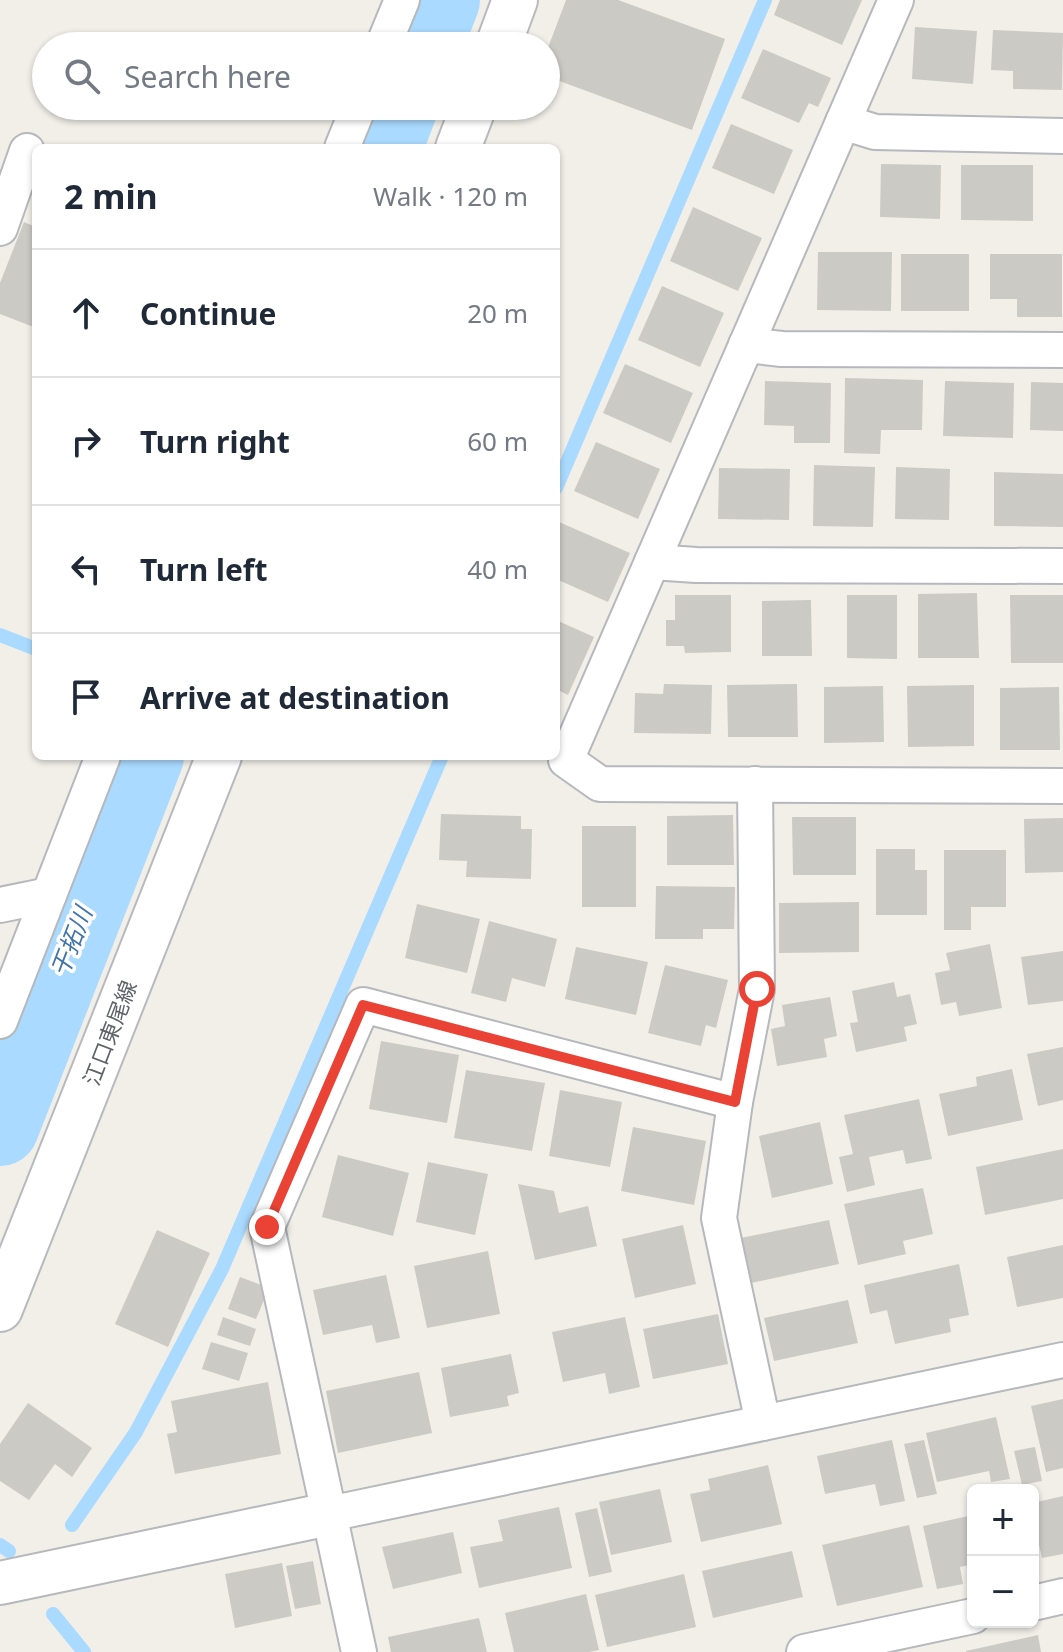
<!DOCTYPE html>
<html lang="en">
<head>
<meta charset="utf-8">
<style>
	:root { --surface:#fff; --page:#f6f6f7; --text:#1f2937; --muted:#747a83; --line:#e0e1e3 }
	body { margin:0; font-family:"Noto Sans","Noto Sans JP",sans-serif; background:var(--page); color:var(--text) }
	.controls { position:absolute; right:24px; bottom:24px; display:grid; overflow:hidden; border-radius:12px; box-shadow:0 2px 6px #0004 }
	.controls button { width:72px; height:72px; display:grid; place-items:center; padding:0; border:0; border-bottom:2px solid var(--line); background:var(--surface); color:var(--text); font:40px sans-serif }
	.stop { position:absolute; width:24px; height:24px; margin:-18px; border:6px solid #ea4335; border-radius:50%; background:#fff }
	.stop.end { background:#ea4335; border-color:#fff; box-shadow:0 2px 8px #0008 }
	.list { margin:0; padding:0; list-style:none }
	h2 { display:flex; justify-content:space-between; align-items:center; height:104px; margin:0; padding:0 32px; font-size:34px }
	h2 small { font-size:26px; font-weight:400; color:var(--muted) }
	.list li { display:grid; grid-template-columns:52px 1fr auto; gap:24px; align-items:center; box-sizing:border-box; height:128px; padding:0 32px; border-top:2px solid var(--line) }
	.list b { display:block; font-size:30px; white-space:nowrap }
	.list em { font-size:26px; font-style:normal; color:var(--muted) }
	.icon { flex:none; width:44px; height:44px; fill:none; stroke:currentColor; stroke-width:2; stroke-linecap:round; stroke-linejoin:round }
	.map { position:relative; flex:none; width:1063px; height:1652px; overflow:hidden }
	.search { position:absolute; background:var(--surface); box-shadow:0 2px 6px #0004; left:32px; top:32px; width:528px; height:88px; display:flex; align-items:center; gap:20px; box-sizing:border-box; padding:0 28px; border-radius:44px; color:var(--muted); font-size:30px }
	.panel { position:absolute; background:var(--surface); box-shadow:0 2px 6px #0004; left:32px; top:144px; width:528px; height:616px; border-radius:12px }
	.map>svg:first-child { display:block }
</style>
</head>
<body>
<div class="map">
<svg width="1063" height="1652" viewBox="0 0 1063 1652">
	<rect width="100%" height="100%" fill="#f1efe8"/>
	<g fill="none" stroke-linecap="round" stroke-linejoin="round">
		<!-- stream -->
		<g stroke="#aadaff" stroke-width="14">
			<polyline points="556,488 765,0"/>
			<polyline points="0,635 36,649"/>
			<polyline points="72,1525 136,1432 222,1269 442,756"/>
			<polyline points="0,1545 9,1551"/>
			<polyline points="53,1614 84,1652"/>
		</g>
		<!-- river -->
		<g stroke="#aadaff" stroke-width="78">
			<polyline points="423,46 441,0"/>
			<polyline points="383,148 399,106"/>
			<polyline points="0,1127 145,756"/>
		</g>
	</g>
	<!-- building -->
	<g fill="#cccac5">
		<polygon points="566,0 618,0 725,39 692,130 546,76 546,53"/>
		<polygon points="780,0 862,0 842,45 774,15"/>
		<polygon points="915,27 977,31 973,84 912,79"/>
		<polygon points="993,30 1063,33 1062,90 1013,89 1013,71 991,70"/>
		<polygon points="763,49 831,78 818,107 809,103 799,123 741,98"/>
		<polygon points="731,124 793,150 774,194 712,168"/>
		<polygon points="881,164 941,165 940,219 880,217"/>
		<polygon points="961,165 1033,165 1033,221 961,220"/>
		<polygon points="693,207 762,238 738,291 670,261"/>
		<polygon points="24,222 36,227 36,328 0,314 0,283"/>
		<polygon points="818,252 892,252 891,311 817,310"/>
		<rect x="901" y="254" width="68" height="57"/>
		<polygon points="990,254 1062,254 1062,317 1017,317 1017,299 990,299"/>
		<polygon points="662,286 724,313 700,367 638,340"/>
		<polygon points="625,364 693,393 671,443 603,413"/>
		<polygon points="845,378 923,380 922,430 881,430 880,454 844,453"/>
		<polygon points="765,381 831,383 830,443 794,443 794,426 764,425"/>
		<polygon points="945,381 1014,383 1013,438 943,436"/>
		<polygon points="1031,382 1063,383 1063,431 1030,430"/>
		<polygon points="596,442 660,469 638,519 574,491"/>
		<polygon points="814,465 875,467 873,527 813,526"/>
		<polygon points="896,467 950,469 949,520 895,519"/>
		<polygon points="719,468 790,469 789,520 718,519"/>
		<polygon points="994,472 1063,474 1063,527 994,526"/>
		<polygon points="559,522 630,553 608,602 556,579 556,528"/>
		<polygon points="977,593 979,658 918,658 918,594"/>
		<polygon points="675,595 731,595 731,652 685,653 684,646 666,646 666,620 675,620"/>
		<polygon points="847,595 897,595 897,659 847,658"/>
		<polygon points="1010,595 1063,595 1063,663 1011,663"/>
		<polygon points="811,600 812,656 762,656 762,601"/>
		<polygon points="556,620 594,637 568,695 556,689"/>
		<polygon points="664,684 712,685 711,734 634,733 635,693 663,694"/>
		<polygon points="797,684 798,737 728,737 727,685"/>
		<polygon points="974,685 974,746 908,747 907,686"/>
		<polygon points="883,686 884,742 824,743 824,687"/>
		<polygon points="1059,687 1060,750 1000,750 1000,688"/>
		<polygon points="441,814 521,816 521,829 532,829 531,879 466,877 467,861 439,860"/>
		<polygon points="733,815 734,865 667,865 667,816"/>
		<polygon points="792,817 856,817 856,875 793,875"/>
		<polygon points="1063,818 1063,872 1025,873 1024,819"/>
		<rect x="582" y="826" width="54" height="81"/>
		<polygon points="876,849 915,849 915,870 927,870 927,915 876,915"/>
		<polygon points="944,850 1006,850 1006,907 971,907 971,930 944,930"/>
		<polygon points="656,886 735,887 734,929 703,929 703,939 655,939"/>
		<polygon points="859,902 859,952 779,953 779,903"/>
		<polygon points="417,904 480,919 467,973 405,958"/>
		<polygon points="489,921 557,939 545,987 512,978 506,1002 471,993"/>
		<polygon points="990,944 1002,1008 959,1016 956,1002 941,1005 935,973 950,970 946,953"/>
		<polygon points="576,947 648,962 636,1015 565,999"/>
		<polygon points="1063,951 1063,1001 1028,1005 1021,957"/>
		<polygon points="665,965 728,980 716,1028 706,1025 701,1046 648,1033"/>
		<polygon points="894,982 897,997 910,994 917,1024 904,1027 907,1041 856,1052 850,1023 858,1022 852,991"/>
		<polygon points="830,997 837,1036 824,1039 827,1057 777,1066 771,1029 785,1026 782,1005"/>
		<polygon points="381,1041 459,1055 447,1123 369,1109"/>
		<polygon points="1063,1047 1063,1100 1038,1106 1027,1054"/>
		<polygon points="1012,1069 1023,1120 948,1136 939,1094 977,1086 976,1077"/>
		<polygon points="466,1070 545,1083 532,1151 454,1138"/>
		<polygon points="560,1090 622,1102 610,1167 549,1156"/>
		<polygon points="919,1099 932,1159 906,1164 903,1150 869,1157 875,1185 847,1192 839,1157 853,1154 844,1115"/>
		<polygon points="820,1122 833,1184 772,1198 759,1136"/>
		<polygon points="633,1127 706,1141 694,1205 621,1191"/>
		<polygon points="1063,1149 1063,1199 985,1215 976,1167"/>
		<polygon points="338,1155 409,1173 393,1236 322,1217"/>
		<polygon points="428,1162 488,1174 475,1235 416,1222"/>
		<polygon points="518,1184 554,1191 559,1213 588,1206 597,1246 535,1260"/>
		<polygon points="923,1188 933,1234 903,1241 906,1254 858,1265 844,1204"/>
		<polygon points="829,1220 839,1264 751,1283 741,1238"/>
		<polygon points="683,1225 696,1284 635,1298 622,1239"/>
		<polygon points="157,1230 210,1253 168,1347 115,1324"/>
		<polygon points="1063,1245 1063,1298 1017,1307 1007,1257"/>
		<polygon points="488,1251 500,1314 427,1328 414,1266"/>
		<polygon points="959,1264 969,1315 949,1319 951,1332 895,1344 887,1310 870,1314 864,1285"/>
		<polygon points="386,1275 400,1338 376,1343 372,1325 323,1335 313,1290"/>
		<polygon points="240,1277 269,1288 256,1319 228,1309"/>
		<polygon points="848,1300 858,1343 774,1361 764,1318"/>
		<polygon points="718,1314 728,1364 653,1379 643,1329"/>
		<polygon points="223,1317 256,1329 250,1346 217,1335"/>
		<polygon points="625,1317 640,1387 609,1394 605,1373 563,1382 552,1332"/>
		<polygon points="211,1342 248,1353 239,1381 202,1369"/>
		<polygon points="511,1354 519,1393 507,1396 509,1406 450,1417 441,1368"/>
		<polygon points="419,1372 432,1433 338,1453 326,1391"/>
		<polygon points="268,1382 281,1454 175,1474 167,1434 177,1432 171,1401"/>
		<polygon points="1063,1399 1063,1468 1046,1472 1031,1406"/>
		<polygon points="28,1403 92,1448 72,1477 55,1464 29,1500 0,1481 0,1444"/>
		<polygon points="996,1417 1010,1479 991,1482 989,1471 937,1482 926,1433"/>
		<polygon points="892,1440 905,1501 880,1506 875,1484 825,1494 817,1456"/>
		<polygon points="924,1440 937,1494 917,1498 904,1444"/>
		<polygon points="1035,1447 1042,1481 1022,1485 1014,1451"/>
		<polygon points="768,1465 782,1524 701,1542 690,1494 710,1490 708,1479"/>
		<polygon points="660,1489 672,1542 611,1555 599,1502"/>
		<polygon points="1063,1496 1063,1554 1042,1558 1033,1518 1033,1503"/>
		<polygon points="559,1507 572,1568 479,1588 470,1547 503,1541 498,1520"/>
		<polygon points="597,1508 612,1572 589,1577 575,1513"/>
		<polygon points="973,1515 973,1564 960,1567 963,1584 937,1589 923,1526"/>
		<polygon points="909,1525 923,1587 837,1606 822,1545"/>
		<polygon points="453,1532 462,1573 393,1589 382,1547"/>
		<polygon points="792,1551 803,1597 713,1618 702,1571"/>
		<polygon points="313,1561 321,1604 295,1609 286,1566"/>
		<polygon points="282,1563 292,1616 235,1628 225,1574"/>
		<polygon points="684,1574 696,1627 607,1647 595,1595"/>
		<polygon points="586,1594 599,1650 589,1652 514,1652 505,1613"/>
		<polygon points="479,1618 487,1652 391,1652 388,1637"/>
		<polygon points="1038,1635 1041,1652 966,1652 966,1651"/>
	</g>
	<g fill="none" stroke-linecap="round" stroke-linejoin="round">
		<defs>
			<g id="minor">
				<polyline points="896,0 566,760 600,784 1063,786"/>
				<polyline points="383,46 402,0"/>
				<polyline points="843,122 875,132 1063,136"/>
				<polyline points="342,148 359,106"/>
				<polyline points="0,228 27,151"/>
				<polyline points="746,345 782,349 1063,350"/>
				<polyline points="652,562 696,565 1063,566"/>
				<polyline points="755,784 757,989 735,1102 719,1218 763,1423"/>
				<polyline points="0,905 49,895"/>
				<polyline points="0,1021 103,756"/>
				<polyline points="329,1514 1063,1360"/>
				<polyline points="1033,1603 1063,1596"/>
				<polyline points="359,1652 267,1227 363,1005 735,1102"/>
				<polyline points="804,1652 973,1616"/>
			</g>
			<polyline id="tertiary" points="0,1583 329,1514"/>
			<g id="secondary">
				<polyline points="498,46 515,0"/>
				<polyline points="458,148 474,106"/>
				<polyline points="0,1309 219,756"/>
			</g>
		</defs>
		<!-- minor casing -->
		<use href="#minor" stroke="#b5b8bc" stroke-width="38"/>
		<!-- tertiary casing -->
		<use href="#tertiary" stroke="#b5b8bc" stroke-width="46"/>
		<!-- secondary casing -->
		<use href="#secondary" stroke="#b6babf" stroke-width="48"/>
		<!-- minor -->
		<use href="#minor" stroke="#fff" stroke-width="34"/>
		<!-- tertiary -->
		<use href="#tertiary" stroke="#fff" stroke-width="42"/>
		<!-- secondary -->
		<use href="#secondary" stroke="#fff" stroke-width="44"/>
	</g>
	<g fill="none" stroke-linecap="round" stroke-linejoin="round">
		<!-- route -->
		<polyline stroke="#ea4335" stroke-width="10" points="267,1227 363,1005 735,1102 757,989"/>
	</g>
	<g text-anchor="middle" stroke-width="7" stroke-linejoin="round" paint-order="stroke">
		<!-- street labels -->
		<g font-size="22" fill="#5f6368" stroke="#fff">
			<text transform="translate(110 1033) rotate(-69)" y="8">江口東尾線</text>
		</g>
		<!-- water labels -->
		<g font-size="24" font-style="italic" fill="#4174aa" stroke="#fff">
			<text transform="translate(72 942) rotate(-69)" y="8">干拓川</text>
		</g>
	</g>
</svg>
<div class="controls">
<button>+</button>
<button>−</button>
</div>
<div class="stop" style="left:757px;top:989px"></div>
<div class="stop end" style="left:267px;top:1227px"></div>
<div class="search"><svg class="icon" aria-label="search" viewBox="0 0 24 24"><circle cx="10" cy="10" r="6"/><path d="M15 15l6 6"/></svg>Search here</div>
<section class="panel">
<h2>2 min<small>Walk · 120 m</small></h2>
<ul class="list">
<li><svg class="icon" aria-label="ahead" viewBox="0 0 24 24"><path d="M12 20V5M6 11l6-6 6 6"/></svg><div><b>Continue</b></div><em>20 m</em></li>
<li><svg class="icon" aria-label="right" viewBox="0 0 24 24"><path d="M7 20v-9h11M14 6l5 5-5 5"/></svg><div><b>Turn right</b></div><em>60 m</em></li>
<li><svg class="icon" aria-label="left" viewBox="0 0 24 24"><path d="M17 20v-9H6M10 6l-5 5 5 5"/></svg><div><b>Turn left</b></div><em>40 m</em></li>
<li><svg class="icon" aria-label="arrive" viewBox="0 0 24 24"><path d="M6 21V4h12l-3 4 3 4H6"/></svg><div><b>Arrive at destination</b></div></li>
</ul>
</section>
</div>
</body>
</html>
